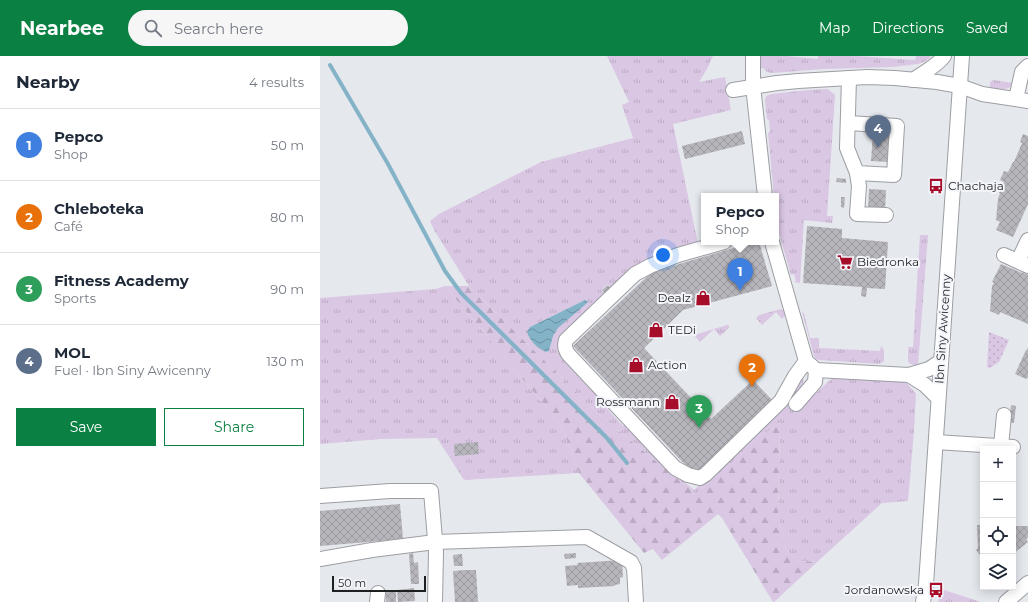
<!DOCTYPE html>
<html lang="en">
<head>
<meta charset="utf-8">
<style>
	:root { --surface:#fff; --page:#f6f6f7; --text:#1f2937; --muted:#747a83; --line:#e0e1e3; --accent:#0b8043 }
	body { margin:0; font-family:Montserrat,sans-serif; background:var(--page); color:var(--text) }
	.controls { position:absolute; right:12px; bottom:12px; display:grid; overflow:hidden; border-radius:0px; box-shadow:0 2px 10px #0003 }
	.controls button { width:36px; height:36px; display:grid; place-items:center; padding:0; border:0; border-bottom:1px solid var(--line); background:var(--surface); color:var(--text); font:20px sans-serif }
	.scale { position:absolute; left:12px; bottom:10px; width:94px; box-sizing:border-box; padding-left:4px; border:2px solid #1e1f21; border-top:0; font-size:11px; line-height:14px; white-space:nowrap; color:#1e1f21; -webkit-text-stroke:3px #f3f5fb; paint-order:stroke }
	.you { position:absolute; left:343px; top:199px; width:14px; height:14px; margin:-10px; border:3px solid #fff; border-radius:50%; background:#1a73e8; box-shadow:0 0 0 6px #1a73e833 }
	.badge { display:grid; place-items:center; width:26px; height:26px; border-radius:50%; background:var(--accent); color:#fff; font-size:13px; font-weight:700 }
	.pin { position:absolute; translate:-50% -33px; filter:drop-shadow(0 1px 2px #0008) }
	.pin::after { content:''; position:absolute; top:21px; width:14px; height:12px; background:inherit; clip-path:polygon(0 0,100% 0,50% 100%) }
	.popup { position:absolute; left:381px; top:137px; width:78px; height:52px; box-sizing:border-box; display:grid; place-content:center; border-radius:0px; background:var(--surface); filter:drop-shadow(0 1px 3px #0005); font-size:13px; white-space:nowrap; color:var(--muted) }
	.popup b { font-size:15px; color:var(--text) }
	.popup::after { content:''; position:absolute; left:50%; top:100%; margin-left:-8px; border:8px solid transparent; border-top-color:var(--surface) }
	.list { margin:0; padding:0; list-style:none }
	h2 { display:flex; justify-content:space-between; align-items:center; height:52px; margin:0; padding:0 16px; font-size:17px }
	h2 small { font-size:13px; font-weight:400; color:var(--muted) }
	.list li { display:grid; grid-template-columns:26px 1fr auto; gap:12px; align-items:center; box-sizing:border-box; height:72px; padding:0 16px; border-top:1px solid var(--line) }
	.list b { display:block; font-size:15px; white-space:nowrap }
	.list p { margin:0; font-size:13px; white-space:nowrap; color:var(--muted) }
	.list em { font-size:13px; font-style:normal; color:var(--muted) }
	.actions { display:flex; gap:8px; padding:12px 16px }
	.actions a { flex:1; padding:9px 0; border:1px solid var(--accent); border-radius:0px; text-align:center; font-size:14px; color:var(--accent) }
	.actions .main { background:var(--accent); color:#fff }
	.icon { flex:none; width:22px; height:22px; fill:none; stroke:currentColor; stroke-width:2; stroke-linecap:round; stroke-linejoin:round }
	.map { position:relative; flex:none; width:708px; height:546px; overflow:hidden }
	header { display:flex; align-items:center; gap:24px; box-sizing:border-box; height:56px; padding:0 20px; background:var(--accent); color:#fff }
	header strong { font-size:19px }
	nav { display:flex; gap:22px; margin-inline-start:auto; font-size:14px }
	.search { width:280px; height:36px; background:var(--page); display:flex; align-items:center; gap:10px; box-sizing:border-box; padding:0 14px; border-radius:22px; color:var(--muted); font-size:15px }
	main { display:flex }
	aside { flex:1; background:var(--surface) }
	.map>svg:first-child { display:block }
</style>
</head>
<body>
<header>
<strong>Nearbee</strong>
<div class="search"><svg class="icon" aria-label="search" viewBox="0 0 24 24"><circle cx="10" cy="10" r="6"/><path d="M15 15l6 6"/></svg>Search here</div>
<nav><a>Map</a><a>Directions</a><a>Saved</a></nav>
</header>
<main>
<aside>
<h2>Nearby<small>4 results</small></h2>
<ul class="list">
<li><span class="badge" style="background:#3f7fe0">1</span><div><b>Pepco</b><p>Shop</p></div><em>50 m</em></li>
<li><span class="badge" style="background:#e8710a">2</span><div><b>Chleboteka</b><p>Café</p></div><em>80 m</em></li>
<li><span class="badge" style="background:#2e9e5b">3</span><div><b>Fitness Academy</b><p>Sports</p></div><em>90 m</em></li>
<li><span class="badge" style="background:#5c6f8a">4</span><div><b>MOL</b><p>Fuel · Ibn Siny Awicenny</p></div><em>130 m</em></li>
</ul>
<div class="actions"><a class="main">Save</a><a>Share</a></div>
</aside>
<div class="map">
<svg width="708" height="546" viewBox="0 0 708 546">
	<defs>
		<pattern id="grass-tufts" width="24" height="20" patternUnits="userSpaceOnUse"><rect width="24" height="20" fill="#dac7e4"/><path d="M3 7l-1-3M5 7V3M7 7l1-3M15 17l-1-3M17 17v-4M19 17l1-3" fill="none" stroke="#bbaac3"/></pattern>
		<pattern id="forest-firs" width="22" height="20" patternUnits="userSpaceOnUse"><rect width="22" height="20" fill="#dac7e4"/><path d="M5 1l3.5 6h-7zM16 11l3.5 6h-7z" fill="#bbaac3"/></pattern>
		<pattern id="park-dots" width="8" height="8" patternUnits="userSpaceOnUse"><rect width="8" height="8" fill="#dac7e4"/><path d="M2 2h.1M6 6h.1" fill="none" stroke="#bbaac3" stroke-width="1.8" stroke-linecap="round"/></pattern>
		<pattern id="water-waves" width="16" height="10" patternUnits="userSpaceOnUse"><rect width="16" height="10" fill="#84b3c8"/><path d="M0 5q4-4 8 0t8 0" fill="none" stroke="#6b91a2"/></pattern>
		<pattern id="building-cross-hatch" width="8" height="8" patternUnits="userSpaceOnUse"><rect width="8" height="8" fill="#b6b5bb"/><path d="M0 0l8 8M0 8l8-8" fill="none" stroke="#9c9ba0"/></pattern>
	</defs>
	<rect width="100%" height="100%" fill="#e5e8ed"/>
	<!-- grass -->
	<g fill="url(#grass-tufts)" fill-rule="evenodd">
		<path d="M287 0H393L387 13 379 26 405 21 411 54 353 68 378 188 293 233 288 228 281 234 285 239 238 290 241 302 272 335H276L283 343 281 346 303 370 306 368 350 414 374 434 405 405 478 326 483 321C486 332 475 342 467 349L475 357 510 324 514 322 519 321 586 326 596 338 594 374 588 445 562 447 497 506 478 505 466 494 458 458 460 367 446 377 438 379 415 404 376 438 278 358 149 230 114 174 110 165 119 158 221 106 313 82 302 49 309 46ZM265 244H267L266 248C257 255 238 269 233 279 231 284 231 290 229 295L226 296 224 295 210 271Z"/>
		<polygon points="438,0 466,0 498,3 498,0 536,0 595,4 596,0 610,0 610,2 604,6 598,8 573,11 503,13 452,17 447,16 443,12 439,13"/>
		<path d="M673 24 694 27C688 36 679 33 670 32V26Z"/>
		<polygon points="508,33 515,39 507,160 513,160 512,167 484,164 480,227 474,226 476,225 474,218 471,219 458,174 456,157 456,140 454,140 448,77 450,76 449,64 447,63 445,44 446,40 452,38 488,34"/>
		<path d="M600 179H608L598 309C594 309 590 309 588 305V291H593Z"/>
		<polygon points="125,230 242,370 259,417 144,424 117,382 61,383 0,388 0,242 115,233"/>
		<polygon points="461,253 465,255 466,258 462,263 456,256 442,269 436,262 439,259"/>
		<polygon points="482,256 484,257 490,282 498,282 499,283 499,292 560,295 561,290 564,294 564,305 561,307 559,308 500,304 496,303 494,300"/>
		<polygon points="407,269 409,269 409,272 400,280 394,273 380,286 374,279"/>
		<polygon points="621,533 661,546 618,546"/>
	</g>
	<!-- forest -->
	<polygon fill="url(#forest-firs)" points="125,230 149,230 278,358 376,438 415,404 438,379 446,377 460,367 458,458 466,494 478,505 497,506 454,546 453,546 402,462 398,458 342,504 333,493 324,497 259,417 242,370"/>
	<!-- park -->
	<polygon fill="url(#park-dots)" points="669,276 689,284 679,306 670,312 667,311"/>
	<!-- water -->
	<path fill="url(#water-waves)" d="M265 244 268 245 266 248 238 272 233 280 229 295 226 296C218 293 209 284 207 276L210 271Z"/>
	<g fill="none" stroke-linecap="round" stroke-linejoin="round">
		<!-- stream -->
		<polyline stroke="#84b3c8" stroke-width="4" points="10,9 68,108 125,215 141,237 286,381 307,407"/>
	</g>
	<!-- building -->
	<g fill="url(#building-cross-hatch)">
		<polygon points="422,75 425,88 365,103 362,90"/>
		<polygon points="553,77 570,78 568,106 551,105"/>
		<polygon points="703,78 708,80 708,148 693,181 676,174 680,166 676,164 678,143 680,137 679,137 684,126 680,124 684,115 688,116 693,106 694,106 702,87 700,86"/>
		<polygon points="517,122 526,123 526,127 516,126"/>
		<polygon points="549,133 566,134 565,155 548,154"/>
		<polygon points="521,141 525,141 524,152 521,151"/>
		<polygon points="487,170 522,173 522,182 568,186 565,233 547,232 546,241 541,240 542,231 483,227"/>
		<polygon points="434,186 439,186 452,230 363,254 324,292 391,363 433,324 454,346 381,414 369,413 253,290 332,216"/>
		<polygon points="681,208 702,217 702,216 708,219 708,268 680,256 679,259 670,255 672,230 674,227 672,226"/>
		<polygon points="288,229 291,232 285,238 282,234"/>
		<polygon points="708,291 708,322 707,322 706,323 695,318 706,294 707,294"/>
		<polygon points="691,349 696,350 694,367 689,367"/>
		<polygon points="158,386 159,398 135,400 134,388"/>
		<polygon points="80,448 83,483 0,490 0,455"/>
		<polygon points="657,469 663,469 663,503 656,494 658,492"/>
		<polygon points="693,470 708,470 708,482 706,483 708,486 693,498"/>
		<polygon points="93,497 94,507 98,506 99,528 91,528 89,498"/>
		<polygon points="256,497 256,502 245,503 244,498"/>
		<polygon points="142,498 143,510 134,510 133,499"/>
		<polygon points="302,504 303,521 300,522 300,528 294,529 295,530 258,532 258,529 247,530 245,510 258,509 257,507"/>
		<polygon points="145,514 156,514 158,546 135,546 133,515"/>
		<polygon points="94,532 95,545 78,546 77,534"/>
		<polygon points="76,535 76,546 66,546 66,536"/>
	</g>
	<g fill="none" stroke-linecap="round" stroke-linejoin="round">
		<defs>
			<g id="minor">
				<polyline points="433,0 433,30 445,140"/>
				<path d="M593 24C603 17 617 10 624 0"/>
				<polyline points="413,34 457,27 478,25 547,21 575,22 617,26 640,30 662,38 708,45"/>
				<polyline points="696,43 702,16 708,10"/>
				<polyline points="528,67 577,70 574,119 537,117 527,92 529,22"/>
				<polyline points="537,117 539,130 537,158 566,159"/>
				<path d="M404 186 358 199 330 210 315 218 246 284C244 290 245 294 249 299L355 412 368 419 380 422 386 418 461 345 475 320 486 305"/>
				<polyline points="452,186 486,305 496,314 589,319 609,313 621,305"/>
				<polyline points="684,199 708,210"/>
				<polyline points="698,205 708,184"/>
				<polyline points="589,319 605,329 618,342"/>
				<polyline points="476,348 495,326 496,314"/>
				<polyline points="616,386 693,391"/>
				<polyline points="681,390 684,359"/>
				<polyline points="0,440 70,435 111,435 116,496 115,546"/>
				<polyline points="0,503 52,494 115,486 267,481 311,506 314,512 316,546"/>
				<polyline points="57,546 58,537"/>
				<polyline points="603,546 606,528 642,0"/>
				<polyline points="686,546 708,527"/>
			</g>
		</defs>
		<!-- minor casing -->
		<use href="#minor" stroke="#9c9ea3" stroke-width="16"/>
		<!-- minor -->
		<use href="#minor" stroke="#fff" stroke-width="14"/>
	</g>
	<!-- icons -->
	<defs>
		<symbol id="bus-bare" viewBox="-9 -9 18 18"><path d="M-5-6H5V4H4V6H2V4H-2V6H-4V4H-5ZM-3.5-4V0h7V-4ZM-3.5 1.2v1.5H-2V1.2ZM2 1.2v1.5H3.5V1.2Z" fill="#a60d28" stroke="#f3f5fb" stroke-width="2.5" paint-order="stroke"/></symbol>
		<symbol id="supermarket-bare" viewBox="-9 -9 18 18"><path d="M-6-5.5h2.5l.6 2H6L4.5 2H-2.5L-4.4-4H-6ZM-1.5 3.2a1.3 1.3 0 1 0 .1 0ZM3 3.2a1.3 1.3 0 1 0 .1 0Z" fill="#a60d28" stroke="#f3f5fb" stroke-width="2.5" paint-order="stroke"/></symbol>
		<symbol id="shop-bare" viewBox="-9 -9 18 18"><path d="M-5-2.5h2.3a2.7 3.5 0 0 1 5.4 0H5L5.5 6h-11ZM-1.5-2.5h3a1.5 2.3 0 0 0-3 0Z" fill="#a60d28" stroke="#f3f5fb" stroke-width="2.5" paint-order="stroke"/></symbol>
	</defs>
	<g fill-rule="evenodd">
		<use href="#bus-bare" x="605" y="119" width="22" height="22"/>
		<use href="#supermarket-bare" x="514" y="195" width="22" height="22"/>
		<use href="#shop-bare" x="372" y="231" width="22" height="22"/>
		<use href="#shop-bare" x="325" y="263" width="22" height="22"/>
		<use href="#shop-bare" x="305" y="298" width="22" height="22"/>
		<use href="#shop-bare" x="341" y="335" width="22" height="22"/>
		<use href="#bus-bare" x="605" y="523" width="22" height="22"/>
	</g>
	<g text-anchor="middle" stroke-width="4" stroke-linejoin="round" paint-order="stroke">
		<!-- poi labels -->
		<g font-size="12" fill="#1e1f21" stroke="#f3f5fb" text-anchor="start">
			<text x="628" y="134">Chachaja</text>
			<text x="537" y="210">Biedronka</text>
			<text x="371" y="246" text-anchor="end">Dealz</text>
			<text x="348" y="278">TEDi</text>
			<text x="328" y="313">Action</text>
			<text x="340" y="350" text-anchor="end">Rossmann</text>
			<text x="604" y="538" text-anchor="end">Jordanowska</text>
		</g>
		<!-- street labels -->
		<g font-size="12" fill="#1e1f21" stroke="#f3f5fb">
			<text transform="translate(623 273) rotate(-86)" y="4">Ibn Siny Awicenny</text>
		</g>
	</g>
</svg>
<div class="controls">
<button>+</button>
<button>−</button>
<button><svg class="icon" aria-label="locate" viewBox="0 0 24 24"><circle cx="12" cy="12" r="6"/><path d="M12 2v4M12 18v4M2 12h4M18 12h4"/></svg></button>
<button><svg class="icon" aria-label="layers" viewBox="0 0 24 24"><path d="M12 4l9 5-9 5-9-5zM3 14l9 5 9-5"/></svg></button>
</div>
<div class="scale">50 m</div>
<div class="you"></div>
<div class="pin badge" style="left:420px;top:235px;background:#3f7fe0">1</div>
<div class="popup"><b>Pepco</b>Shop</div>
<div class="pin badge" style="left:432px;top:331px;background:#e8710a">2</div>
<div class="pin badge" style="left:379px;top:372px;background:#2e9e5b">3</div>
<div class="pin badge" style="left:558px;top:92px;background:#5c6f8a">4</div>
</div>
</main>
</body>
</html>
